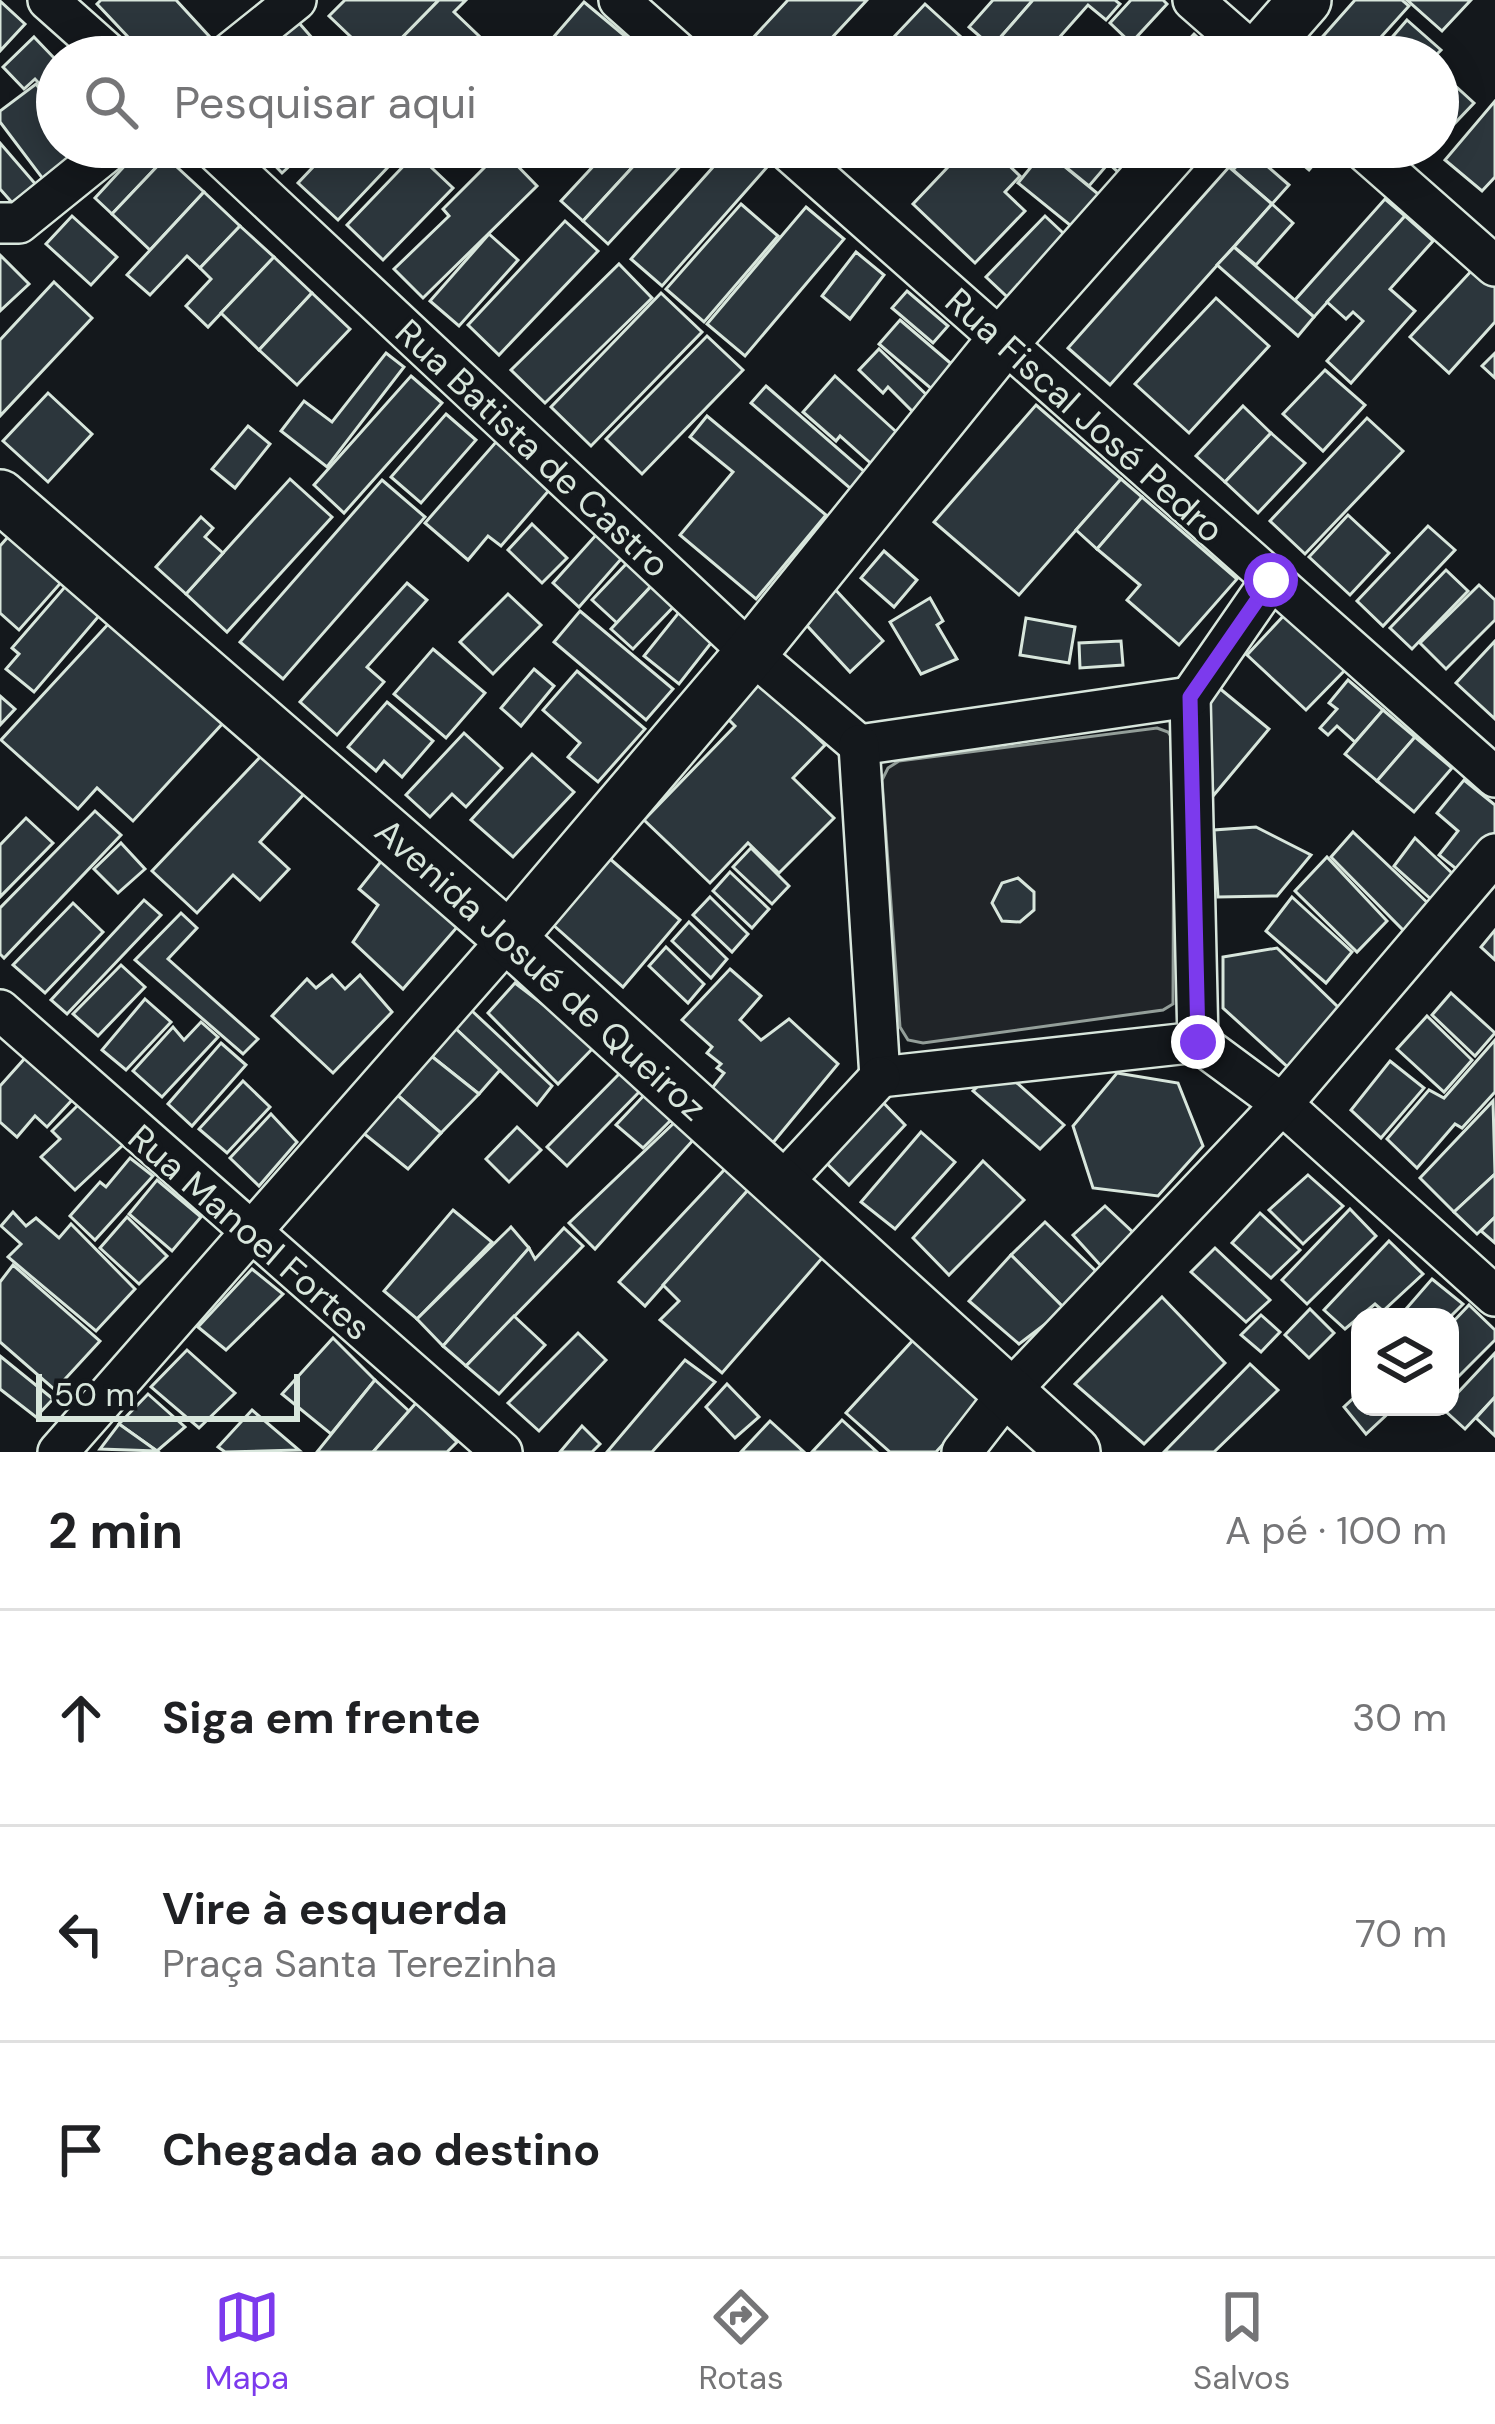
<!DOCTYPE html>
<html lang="pt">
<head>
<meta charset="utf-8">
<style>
	:root { --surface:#fff; --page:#f6f6f6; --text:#202124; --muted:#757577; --line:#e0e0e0; --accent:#7c3aed }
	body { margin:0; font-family:"DM Sans",sans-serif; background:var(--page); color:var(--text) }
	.controls { position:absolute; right:36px; bottom:36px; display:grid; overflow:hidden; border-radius:24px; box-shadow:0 6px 30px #0003 }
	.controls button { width:108px; height:108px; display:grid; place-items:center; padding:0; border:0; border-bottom:3px solid var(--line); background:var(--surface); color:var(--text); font:60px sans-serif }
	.scale { position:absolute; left:36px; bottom:30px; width:264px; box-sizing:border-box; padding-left:12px; border:6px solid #d8e6dc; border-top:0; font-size:33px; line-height:42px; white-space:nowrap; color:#d8e6dc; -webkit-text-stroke:9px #14181c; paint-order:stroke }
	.stop { position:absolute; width:36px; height:36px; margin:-27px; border:9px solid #7c3aed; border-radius:50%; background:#fff }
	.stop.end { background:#7c3aed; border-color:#fff; box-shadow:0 3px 12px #0008 }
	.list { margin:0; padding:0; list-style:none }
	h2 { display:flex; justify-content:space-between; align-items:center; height:156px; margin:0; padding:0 48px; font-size:51px }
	h2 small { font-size:39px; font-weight:400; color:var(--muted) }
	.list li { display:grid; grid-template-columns:78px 1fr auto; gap:36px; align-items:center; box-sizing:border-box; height:216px; padding:0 48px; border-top:3px solid var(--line) }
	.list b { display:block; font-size:45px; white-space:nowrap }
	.list p { margin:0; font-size:39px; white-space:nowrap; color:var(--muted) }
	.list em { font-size:39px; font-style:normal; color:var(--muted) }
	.icon { flex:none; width:66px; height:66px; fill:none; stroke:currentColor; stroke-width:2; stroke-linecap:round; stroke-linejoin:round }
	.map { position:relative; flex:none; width:1495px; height:1452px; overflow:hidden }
	.search { position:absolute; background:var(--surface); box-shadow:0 6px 30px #0003; left:36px; right:36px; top:36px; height:132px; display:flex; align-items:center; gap:30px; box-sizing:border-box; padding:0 42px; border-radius:66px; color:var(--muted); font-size:45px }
	.sheet { height:804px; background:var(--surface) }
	nav { display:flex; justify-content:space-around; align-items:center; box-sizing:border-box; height:168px; border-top:3px solid var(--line); background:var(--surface); font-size:33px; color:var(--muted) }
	nav a { display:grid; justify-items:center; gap:6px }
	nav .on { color:var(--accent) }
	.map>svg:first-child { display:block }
</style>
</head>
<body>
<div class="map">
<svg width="1495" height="1452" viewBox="0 0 1495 1452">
	<rect width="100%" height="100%" fill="#14181c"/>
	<!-- green -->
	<polygon fill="#202428" stroke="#939e99" stroke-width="3" points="1157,728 1168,732 1174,741 1173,1004 1163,1010 923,1043 908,1040 900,1027 882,780 888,768 899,761"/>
	<!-- building -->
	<g fill="#2c363c" stroke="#d8e6dc" stroke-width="3">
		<polygon points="101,0 176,0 209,36 186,57 147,57 97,4"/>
		<polygon points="345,0 439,0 383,57 372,57 329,16"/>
		<polygon points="439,0 466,0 454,12 501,57 395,57 389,51"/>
		<polygon points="788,0 867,0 814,57 743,57 739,53"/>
		<polygon points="993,0 1033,0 992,47 969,27"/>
		<polygon points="1033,0 1115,0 1120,4 1106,20 1088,5 1042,57 1003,57 992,47"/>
		<polygon points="1131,0 1163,0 1167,4 1131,43 1110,23"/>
		<polygon points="1355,0 1402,0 1409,6 1363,57 1332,57 1317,43"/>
		<polygon points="1407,0 1471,0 1442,31"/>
		<polygon points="0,1 25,24 0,51"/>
		<polygon points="584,2 644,52 640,57 538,55"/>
		<polygon points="925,4 960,36 940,57 875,57"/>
		<polygon points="293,16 320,47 307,57 244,57"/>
		<polygon points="1407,20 1441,50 1434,57 1375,57"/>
		<polygon points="1194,34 1218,57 1172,57"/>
		<polygon points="34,37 57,61 57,102 35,79 24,89 3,67"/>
		<polygon points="1439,71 1474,103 1438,141 1438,72"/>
		<polygon points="36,84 57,111 57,147 84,147 43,179 0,122 0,111"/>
		<polygon points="1495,101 1495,177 1482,191 1445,160"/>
		<polygon points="0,143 38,187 15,206 0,189"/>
		<polygon points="142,147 156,147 166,157 112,214 95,198"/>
		<polygon points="267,147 310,147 282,173 262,152"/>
		<polygon points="332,147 369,147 389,166 338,220 298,183"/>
		<polygon points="611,147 651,147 583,221 561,201"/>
		<polygon points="651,147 698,147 608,244 583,221"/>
		<polygon points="731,147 745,147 768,166 662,286 631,259"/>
		<polygon points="842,147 869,147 856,160"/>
		<polygon points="967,147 990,147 1020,176 1005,192 1025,211 975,263 913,204"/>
		<polygon points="1007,147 1041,147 1103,198 1076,230 1018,183 1031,167"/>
		<polygon points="1041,147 1085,147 1107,165 1089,186"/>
		<polygon points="1091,147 1140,147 1118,172"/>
		<polygon points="1282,147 1325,147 1327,149 1309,170"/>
		<polygon points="502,150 537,186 423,298 394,269 449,216 443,209"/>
		<polygon points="1250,151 1289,185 1272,204 1233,170"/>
		<polygon points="416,153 453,188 383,260 347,225"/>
		<polygon points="166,157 204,192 150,250 112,214"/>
		<polygon points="1229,167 1272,204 1110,385 1068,348"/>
		<polygon points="204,192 240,226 200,268 187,256 150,295 127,275"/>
		<polygon points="1385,199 1405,216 1314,317 1295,300"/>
		<polygon points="741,204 778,236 704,322 666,289"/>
		<polygon points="1272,204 1293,223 1256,265 1234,247"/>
		<polygon points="806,207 844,239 745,356 707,324"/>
		<polygon points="72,216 117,257 91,285 46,244"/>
		<polygon points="1045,216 1079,248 1020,309 986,277"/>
		<polygon points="1405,216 1433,241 1390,289 1415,311 1351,383 1327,361 1363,321 1353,312 1346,319 1327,302"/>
		<polygon points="565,221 598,251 499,355 468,325"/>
		<polygon points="240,226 274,257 208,327 186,306 211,279 200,268"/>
		<polygon points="489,234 518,260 459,326 430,301"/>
		<polygon points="1234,247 1314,317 1298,336 1217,265"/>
		<polygon points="856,252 884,275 850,319 822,296"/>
		<polygon points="0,255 29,284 0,311"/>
		<polygon points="274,257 312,293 259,350 221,313"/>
		<polygon points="619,264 652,298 545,403 511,370"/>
		<polygon points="1474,268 1495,287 1495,322 1449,373 1410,337"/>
		<polygon points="54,282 92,318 0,416 0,340"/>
		<polygon points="907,291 948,326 933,343 892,308"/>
		<polygon points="312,293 350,329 297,385 259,350"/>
		<polygon points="661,293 702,332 591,446 551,407"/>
		<polygon points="1216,298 1269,346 1189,433 1135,384"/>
		<polygon points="900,320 962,373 941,397 879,344"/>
		<polygon points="707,336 743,370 642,474 606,439"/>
		<polygon points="879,349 933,401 918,417 888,387 883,393 859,370"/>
		<polygon points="386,353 404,367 327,467 281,431 304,401 332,422"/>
		<polygon points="1495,353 1495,378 1482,366"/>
		<polygon points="1325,370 1365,405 1323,451 1283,414"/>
		<polygon points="411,376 442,403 344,513 314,485"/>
		<polygon points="835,376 903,438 876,468 840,436 836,441 803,412"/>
		<polygon points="766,386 866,473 851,489 751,403"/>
		<polygon points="48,393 92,434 48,482 3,441"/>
		<polygon points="1036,405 1121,479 1019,595 934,522"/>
		<polygon points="1243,406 1271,433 1225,482 1196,456"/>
		<polygon points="446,414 476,440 421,503 391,477"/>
		<polygon points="707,416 826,515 756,599 680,535 733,472 690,437"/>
		<polygon points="1367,418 1403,451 1305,554 1270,521"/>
		<polygon points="248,426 270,444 235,488 212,469"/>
		<polygon points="1271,433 1305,463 1258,513 1225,482"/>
		<polygon points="496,442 551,488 501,546 488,536 468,560 425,523"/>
		<polygon points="290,479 332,517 227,632 186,594"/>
		<polygon points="1121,479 1142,497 1097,549 1076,530"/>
		<polygon points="382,480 425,517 283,679 240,642"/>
		<polygon points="1142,497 1237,579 1179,645 1127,600 1140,585 1097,549"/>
		<polygon points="1348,515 1389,553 1350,595 1309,557"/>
		<polygon points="201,517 213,528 205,537 223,553 186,594 156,567"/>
		<polygon points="532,524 567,558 542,583 508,550"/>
		<polygon points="1428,526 1455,550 1383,626 1357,601"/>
		<polygon points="13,531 66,577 19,630 0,613 0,546"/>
		<polygon points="596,535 622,558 579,607 553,583"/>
		<polygon points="884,551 917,580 894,607 861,578"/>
		<polygon points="629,561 653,584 617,623 592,600"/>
		<polygon points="1446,570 1468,591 1412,649 1390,628"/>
		<polygon points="657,580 679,601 633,649 611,629"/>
		<polygon points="70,581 104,610 34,692 6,669 19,654 12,648"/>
		<polygon points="407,583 427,600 367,667 384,682 337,735 300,702"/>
		<polygon points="1479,585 1495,600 1495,620 1446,669 1420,643"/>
		<polygon points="832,586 883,641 850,672 799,617"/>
		<polygon points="508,594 541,625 493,674 460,642"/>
		<polygon points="930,598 943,621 937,625 957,659 921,674 890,622"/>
		<polygon points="580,611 673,689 646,720 554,642"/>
		<polygon points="680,611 715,638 679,684 644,656"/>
		<polygon points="1288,611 1348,667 1306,710 1247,655"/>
		<polygon points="1026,618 1075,627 1069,663 1020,655"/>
		<polygon points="111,621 223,723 133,821 97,788 78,809 1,740"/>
		<polygon points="1121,641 1123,665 1080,668 1079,643"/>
		<polygon points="1495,641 1495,719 1456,683"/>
		<polygon points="433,649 485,693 446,738 394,694"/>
		<polygon points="534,669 554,686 521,726 501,708"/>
		<polygon points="577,671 645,729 598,782 568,757 580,743 543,710"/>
		<polygon points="1207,678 1269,729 1213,796"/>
		<polygon points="755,679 825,745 793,778 834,818 779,873 748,843 710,883 644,820 735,726 722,713"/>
		<polygon points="1348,680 1383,710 1355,742 1337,726 1328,735 1320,728 1337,709 1329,703"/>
		<polygon points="0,696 15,709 0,725"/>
		<polygon points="387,702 433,741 402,777 384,761 376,771 348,747"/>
		<polygon points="1383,710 1415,737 1377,781 1345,754"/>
		<polygon points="464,733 502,768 466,807 452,794 430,817 406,795"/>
		<polygon points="1415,737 1452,768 1414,812 1377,781"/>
		<polygon points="532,754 574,792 513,857 471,820"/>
		<polygon points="262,755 304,794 260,842 289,869 260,900 233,875 197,913 152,871"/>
		<polygon points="1464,780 1495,805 1495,842 1465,876 1439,855 1458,831 1437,813"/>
		<polygon points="95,811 121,835 4,958 0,954 0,908"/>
		<polygon points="26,818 53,843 0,897 0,845"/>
		<polygon points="1256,827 1311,855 1277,896 1218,897 1214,830"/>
		<polygon points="1353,832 1432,907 1406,933 1331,857"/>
		<polygon points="1415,838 1454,875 1432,900 1394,866"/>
		<polygon points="121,843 145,869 118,893 94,869"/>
		<polygon points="751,848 789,886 772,904 733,867"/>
		<polygon points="601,851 680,920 623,987 542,915"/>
		<polygon points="1327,857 1387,921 1357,952 1295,891"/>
		<polygon points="383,859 459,925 403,989 353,942 378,905 359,889"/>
		<polygon points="730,872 769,909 752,928 713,891"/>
		<polygon points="1018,878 1034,892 1034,910 1020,922 1002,921 992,903 1002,883"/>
		<polygon points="710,897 748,934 732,952 693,915"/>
		<polygon points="1292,897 1352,952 1326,983 1266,931"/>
		<polygon points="144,900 161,915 67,1014 51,1000"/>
		<polygon points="73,903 103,932 45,993 13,965"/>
		<polygon points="181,913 197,928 168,959 258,1039 243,1054 135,960"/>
		<polygon points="689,922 727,959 711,978 672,941"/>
		<polygon points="1495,930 1495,960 1481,947"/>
		<polygon points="666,947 704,984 688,1003 649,966"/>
		<polygon points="1277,948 1340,1009 1291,1070 1223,1008 1223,957"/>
		<polygon points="121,965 145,987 98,1036 73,1014"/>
		<polygon points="730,969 761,996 740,1020 761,1040 789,1019 838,1064 766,1151 705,1097 724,1073 717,1068 721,1064 707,1053 712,1047 682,1020"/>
		<polygon points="332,975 345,989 360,975 392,1012 333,1073 272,1016 307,979 316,988"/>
		<polygon points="515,983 596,1045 558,1084 488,1013"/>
		<polygon points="1451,993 1495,1033 1475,1056 1432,1015"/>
		<polygon points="145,999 171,1022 126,1070 102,1050"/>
		<polygon points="470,1009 552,1086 537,1105 455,1028"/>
		<polygon points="1427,1016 1472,1060 1444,1092 1397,1049"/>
		<polygon points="201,1022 218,1037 162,1097 133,1071 173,1027 184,1040"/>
		<polygon points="455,1028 500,1070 479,1094 430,1055"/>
		<polygon points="1495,1040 1495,1092 1462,1128 1455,1124 1417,1168 1387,1139 1429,1090 1444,1098"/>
		<polygon points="221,1043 246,1065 192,1126 168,1104"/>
		<polygon points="430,1055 479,1094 441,1133 395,1093"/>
		<polygon points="26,1057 72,1100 47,1127 35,1116 17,1137 0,1122 0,1086"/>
		<polygon points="1390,1061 1424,1088 1381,1138 1351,1110"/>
		<polygon points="998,1066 1064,1125 1040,1149 973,1091"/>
		<polygon points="621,1072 641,1090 567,1166 547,1147"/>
		<polygon points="1117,1073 1178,1083 1203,1146 1158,1196 1093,1188 1073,1126"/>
		<polygon points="243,1081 270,1107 227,1153 199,1129"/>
		<polygon points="648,1091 675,1116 643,1148 616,1125"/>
		<polygon points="872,1091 905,1125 849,1185 815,1152"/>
		<polygon points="395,1093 441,1133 408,1169 362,1132"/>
		<polygon points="1493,1101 1495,1174 1454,1212 1420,1178"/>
		<polygon points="79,1104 123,1145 75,1190 41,1157 60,1139 52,1131"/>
		<polygon points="271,1114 297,1142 259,1186 230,1158"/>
		<polygon points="675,1122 695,1138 595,1249 569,1223"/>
		<polygon points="517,1127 541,1150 509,1182 486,1159"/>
		<polygon points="921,1132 955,1162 895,1229 861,1202"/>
		<polygon points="130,1158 153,1176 95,1240 70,1216 100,1182 106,1187"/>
		<polygon points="983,1161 1024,1200 949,1275 913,1238"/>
		<polygon points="726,1168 748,1190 645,1306 619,1282"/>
		<polygon points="1495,1174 1495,1217 1477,1234 1454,1212"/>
		<polygon points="1308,1175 1343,1206 1303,1244 1269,1210"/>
		<polygon points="157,1180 201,1217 172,1251 129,1214"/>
		<polygon points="748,1190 823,1257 722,1373 660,1320 679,1301 663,1285"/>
		<polygon points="1105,1206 1139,1238 1102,1267 1073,1235"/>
		<polygon points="1350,1209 1376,1236 1307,1304 1282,1280"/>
		<polygon points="453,1210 492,1242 417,1319 384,1291"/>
		<polygon points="13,1212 26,1226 36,1218 59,1238 71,1224 135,1289 96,1331 8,1257 21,1244 1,1226"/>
		<polygon points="1260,1213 1300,1250 1271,1278 1232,1243"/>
		<polygon points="127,1217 167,1256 139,1284 100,1248"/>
		<polygon points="1495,1217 1495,1243 1481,1231"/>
		<polygon points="1045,1222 1100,1275 1065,1309 1011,1255"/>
		<polygon points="511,1227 529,1248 443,1346 417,1319"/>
		<polygon points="564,1228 583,1246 466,1366 443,1346 529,1248 535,1259"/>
		<polygon points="1389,1241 1423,1274 1383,1311 1375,1304 1345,1329 1324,1310"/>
		<polygon points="1215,1248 1270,1300 1246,1322 1191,1272"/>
		<polygon points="1011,1255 1065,1309 1019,1344 969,1301"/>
		<polygon points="13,1265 100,1341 55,1390 0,1342 0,1282"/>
		<polygon points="252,1269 283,1294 226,1350 198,1327"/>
		<polygon points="1432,1279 1463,1304 1450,1317 1399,1317"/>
		<polygon points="1162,1297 1225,1363 1144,1444 1075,1384"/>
		<polygon points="1469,1305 1495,1330 1495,1340 1451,1384 1450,1325"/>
		<polygon points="1310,1309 1334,1333 1309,1358 1285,1335"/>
		<polygon points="1261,1315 1280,1332 1261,1352 1241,1335"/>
		<polygon points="514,1316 545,1345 499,1394 466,1366"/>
		<polygon points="578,1333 606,1360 539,1431 508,1403"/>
		<polygon points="333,1338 375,1380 331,1434 282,1394"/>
		<polygon points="915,1338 981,1403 936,1452 890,1452 846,1413"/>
		<polygon points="187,1350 235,1393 199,1428 151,1387"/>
		<polygon points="1495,1353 1495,1397 1465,1429 1443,1409 1450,1407 1450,1401"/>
		<polygon points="0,1356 53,1399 36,1417 0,1389"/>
		<polygon points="685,1360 715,1382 652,1452 607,1452"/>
		<polygon points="1250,1364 1278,1390 1214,1452 1164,1452"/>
		<polygon points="375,1380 409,1411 373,1452 317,1452"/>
		<polygon points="727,1384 759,1417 735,1438 706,1407"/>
		<polygon points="1360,1392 1360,1407 1395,1407 1366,1434 1344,1407"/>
		<polygon points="148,1394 185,1427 157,1451 119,1424"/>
		<polygon points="1495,1397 1495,1436 1476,1418"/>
		<polygon points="416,1403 457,1442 447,1452 373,1452"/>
		<polygon points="252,1410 299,1450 225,1452 218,1447"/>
		<polygon points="842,1420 877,1452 812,1452"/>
		<polygon points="770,1421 804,1452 741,1452"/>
		<polygon points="119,1424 157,1451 100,1449"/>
		<polygon points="582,1426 600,1444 592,1452 560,1452"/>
	</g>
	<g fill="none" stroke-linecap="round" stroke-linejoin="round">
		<defs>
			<g id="minor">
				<polyline points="48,0 112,57"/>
				<polyline points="619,0 683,57"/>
				<polyline points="1193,0 1258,57"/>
				<polyline points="225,57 296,0"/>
				<polyline points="211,147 751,653 859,745"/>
				<polyline points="784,147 1495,777"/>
				<polyline points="1360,147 1495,266"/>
				<polyline points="0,223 19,223 113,147"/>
				<polyline points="1190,697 1198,1042"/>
				<polyline points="1190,697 1271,580"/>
				<polyline points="859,745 1190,697"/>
				<polyline points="859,745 880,1077"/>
				<polyline points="0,1010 502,1452"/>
				<polyline points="1198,1042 1282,1104 1495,1296"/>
				<polyline points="880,1077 1198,1042"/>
				<polyline points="781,1184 880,1077"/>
				<polyline points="58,1452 509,938"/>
				<polyline points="962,1452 1007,1394 1282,1104 1495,854"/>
			</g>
			<g id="major">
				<polyline points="1255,57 1305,0"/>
				<polyline points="0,496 509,938 1074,1452"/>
				<polyline points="509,938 751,653 1003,341 1175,147"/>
			</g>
		</defs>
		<!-- minor casing -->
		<use href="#minor" stroke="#d8e6dc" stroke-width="44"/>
		<!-- major casing -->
		<use href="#major" stroke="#d8e6dc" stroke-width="56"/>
		<!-- minor -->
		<use href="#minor" stroke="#14181c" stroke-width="39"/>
		<!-- major -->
		<use href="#major" stroke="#14181c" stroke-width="51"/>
	</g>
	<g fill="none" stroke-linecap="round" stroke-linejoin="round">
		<!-- route -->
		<polyline stroke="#7c3aed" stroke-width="15" points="1198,1042 1190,697 1271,580"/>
	</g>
	<g text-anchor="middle" stroke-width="9" stroke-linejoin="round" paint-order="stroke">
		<!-- street labels -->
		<g font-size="36" fill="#d8e6dc" stroke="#14181c">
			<text transform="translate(1085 415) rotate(42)" y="13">Rua Fiscal José Pedro</text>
			<text transform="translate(533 448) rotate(43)" y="13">Rua Batista de Castro</text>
			<text transform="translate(541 969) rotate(42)" y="13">Avenida Josué de Queiroz</text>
			<text transform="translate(250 1232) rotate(41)" y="13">Rua Manoel Fortes</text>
		</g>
	</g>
</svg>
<div class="controls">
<button><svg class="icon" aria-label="layers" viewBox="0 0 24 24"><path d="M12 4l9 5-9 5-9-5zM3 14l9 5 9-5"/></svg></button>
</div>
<div class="scale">50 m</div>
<div class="stop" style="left:1271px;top:580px"></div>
<div class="stop end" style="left:1198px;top:1042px"></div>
<div class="search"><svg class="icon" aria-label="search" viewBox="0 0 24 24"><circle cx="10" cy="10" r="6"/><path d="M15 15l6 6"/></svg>Pesquisar aqui</div>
</div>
<section class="sheet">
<h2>2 min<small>A pé · 100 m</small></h2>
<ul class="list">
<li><svg class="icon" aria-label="ahead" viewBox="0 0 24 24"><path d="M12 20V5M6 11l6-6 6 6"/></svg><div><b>Siga em frente</b></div><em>30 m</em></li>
<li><svg class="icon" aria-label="left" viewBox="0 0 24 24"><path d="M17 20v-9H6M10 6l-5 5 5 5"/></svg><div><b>Vire à esquerda</b><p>Praça Santa Terezinha</p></div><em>70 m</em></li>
<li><svg class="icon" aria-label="arrive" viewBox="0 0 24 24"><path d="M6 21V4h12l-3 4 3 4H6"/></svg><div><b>Chegada ao destino</b></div></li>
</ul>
</section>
<nav>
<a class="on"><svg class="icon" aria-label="map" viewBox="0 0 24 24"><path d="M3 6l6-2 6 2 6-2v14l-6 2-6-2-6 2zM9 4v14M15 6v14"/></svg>Mapa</a>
<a><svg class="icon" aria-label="directions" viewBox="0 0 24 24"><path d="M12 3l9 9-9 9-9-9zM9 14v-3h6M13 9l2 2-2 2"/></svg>Rotas</a>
<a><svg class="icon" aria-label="saved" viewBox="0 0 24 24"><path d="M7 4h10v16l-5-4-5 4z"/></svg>Salvos</a>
</nav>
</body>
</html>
